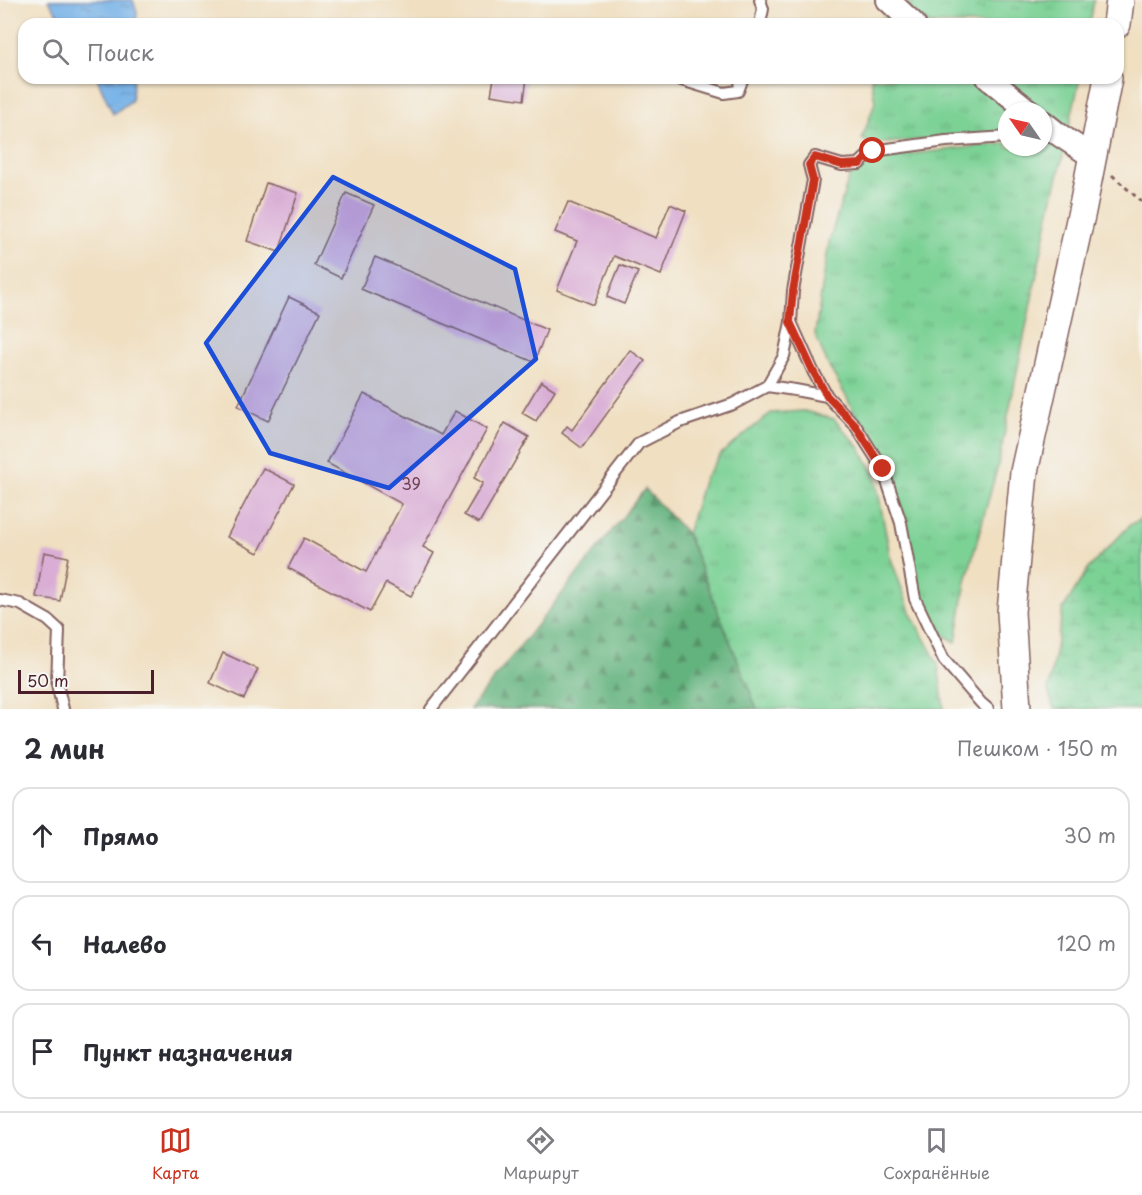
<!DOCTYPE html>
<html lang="ru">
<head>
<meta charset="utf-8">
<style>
	:root { --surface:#fff; --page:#f7f7f7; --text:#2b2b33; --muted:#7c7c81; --line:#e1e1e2; --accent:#c8321e }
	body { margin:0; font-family:"Playpen Sans",sans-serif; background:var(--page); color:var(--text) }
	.compass { position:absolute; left:998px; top:102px; width:54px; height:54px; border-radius:50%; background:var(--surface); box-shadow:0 2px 4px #0004; rotate:304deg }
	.scale { position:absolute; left:18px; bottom:15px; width:136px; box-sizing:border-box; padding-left:6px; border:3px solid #4a1f2b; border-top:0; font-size:16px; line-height:21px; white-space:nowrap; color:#4a1f2b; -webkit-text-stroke:4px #f6f6f2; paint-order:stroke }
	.stop { position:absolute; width:18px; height:18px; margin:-14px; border:4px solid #c8321e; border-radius:50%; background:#fff }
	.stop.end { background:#c8321e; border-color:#fff; box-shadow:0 2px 6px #0008 }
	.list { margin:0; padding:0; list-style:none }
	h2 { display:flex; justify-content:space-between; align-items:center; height:78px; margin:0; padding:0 24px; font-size:26px }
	h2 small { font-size:20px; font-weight:400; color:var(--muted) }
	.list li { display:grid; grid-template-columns:39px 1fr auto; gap:18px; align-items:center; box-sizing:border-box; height:96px; margin:0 12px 12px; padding:0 12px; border:2px solid var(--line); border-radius:18px }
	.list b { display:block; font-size:22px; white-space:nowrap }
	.list em { font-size:20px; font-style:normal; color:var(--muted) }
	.icon { flex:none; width:33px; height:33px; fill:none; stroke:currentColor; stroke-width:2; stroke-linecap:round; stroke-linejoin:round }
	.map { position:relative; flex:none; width:1142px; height:709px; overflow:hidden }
	.search { position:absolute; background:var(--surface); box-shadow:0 2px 4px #0004; left:18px; right:18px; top:18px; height:66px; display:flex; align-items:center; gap:15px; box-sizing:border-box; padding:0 21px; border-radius:18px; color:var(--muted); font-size:22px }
	.sheet { height:402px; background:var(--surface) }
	nav { display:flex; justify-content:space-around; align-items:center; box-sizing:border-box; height:84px; border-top:2px solid var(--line); background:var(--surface); font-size:16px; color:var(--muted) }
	nav a { display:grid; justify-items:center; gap:3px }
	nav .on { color:var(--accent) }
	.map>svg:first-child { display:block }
</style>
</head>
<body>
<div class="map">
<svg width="1142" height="709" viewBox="0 0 1142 709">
	<defs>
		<pattern id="grass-tufts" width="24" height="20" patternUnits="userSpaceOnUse" patternTransform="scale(1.5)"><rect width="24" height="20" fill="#7bd195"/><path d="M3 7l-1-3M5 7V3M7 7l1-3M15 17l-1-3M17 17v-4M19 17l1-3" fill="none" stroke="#6cb381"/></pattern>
		<pattern id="forest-firs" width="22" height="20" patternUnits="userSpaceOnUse" patternTransform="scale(1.5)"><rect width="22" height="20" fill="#64b37e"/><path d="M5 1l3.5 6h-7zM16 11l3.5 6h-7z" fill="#549167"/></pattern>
		<pattern id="wetland-marsh" width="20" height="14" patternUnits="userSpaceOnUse" patternTransform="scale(1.5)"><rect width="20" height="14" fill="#7bd195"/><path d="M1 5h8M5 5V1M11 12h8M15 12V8" fill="none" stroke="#6cb381"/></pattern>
		<pattern id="water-ripples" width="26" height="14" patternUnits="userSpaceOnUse" patternTransform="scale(1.5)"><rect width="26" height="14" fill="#75b1e7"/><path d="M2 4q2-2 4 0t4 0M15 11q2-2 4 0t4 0" fill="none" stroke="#628fbb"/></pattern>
	</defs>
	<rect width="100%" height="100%" fill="#f6f6f2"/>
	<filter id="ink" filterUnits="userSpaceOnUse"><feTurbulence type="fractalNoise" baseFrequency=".0167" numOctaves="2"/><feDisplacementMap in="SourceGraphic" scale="12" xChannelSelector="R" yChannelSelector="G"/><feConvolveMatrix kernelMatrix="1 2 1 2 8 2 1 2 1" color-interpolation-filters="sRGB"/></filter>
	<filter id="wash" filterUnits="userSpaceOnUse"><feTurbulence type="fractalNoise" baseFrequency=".008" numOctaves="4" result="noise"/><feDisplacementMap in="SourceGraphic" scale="24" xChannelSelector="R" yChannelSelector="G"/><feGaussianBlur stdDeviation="1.35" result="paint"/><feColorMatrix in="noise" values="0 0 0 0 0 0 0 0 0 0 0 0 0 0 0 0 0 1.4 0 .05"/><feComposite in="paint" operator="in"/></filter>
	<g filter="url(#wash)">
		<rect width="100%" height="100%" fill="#f0dfc1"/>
		<!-- grass -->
		<g fill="url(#grass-tufts)" stroke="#627860" stroke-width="1.5">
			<polygon points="916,0 1094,0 1090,24 872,24"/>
			<polygon points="871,78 1080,78 1068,131 1043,130 1043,111 1007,111 1007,133 872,144 862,139 875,102"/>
			<polygon points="1056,139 1065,148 1051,205 998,465 966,581 956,642 943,635 920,593 906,522 889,470 859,423 846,396 828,365 815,334 829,242 849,177 875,158 1007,143 1007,147 1043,147 1043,140"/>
			<polygon points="804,411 834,419 860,448 875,475 890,556 911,614 938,664 944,709 757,709 687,534 704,478 722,453 771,413"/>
		</g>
		<!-- forest -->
		<polygon fill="url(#forest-firs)" stroke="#576954" stroke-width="1.5" points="645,489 687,534 757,709 470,709"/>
		<!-- wetland -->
		<polygon fill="url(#wetland-marsh)" stroke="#627860" stroke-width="1.5" points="1142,518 1142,709 1054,709 1048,691 1063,609 1088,569 1130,525"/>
		<!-- water -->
		<g fill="url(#water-ripples)" stroke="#606889" stroke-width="1.5">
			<polygon points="48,0 133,0 137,12 136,24 65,24"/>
			<polygon points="97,78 133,78 132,100 113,114"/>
		</g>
		<g id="blocks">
			<!-- building -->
			<g fill="#d9add5">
				<polygon points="494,78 527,78 524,100 491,95"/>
				<polygon points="266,183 298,193 279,252 247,241"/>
				<polygon points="346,193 374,205 341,278 314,265"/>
				<polygon points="568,202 656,238 670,204 686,211 661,275 614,256 594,305 557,290 577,241 555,232"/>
				<polygon points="375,257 547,330 534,362 361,289"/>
				<polygon points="620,265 638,272 624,304 607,297"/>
				<polygon points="289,297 320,312 268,421 238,406"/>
				<polygon points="630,350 645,361 582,448 562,433 567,426 572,430"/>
				<polygon points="541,381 555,390 536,421 522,413"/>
				<polygon points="364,394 441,435 455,411 487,429 423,547 434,553 411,596 386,583 370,612 288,568 304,538 366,572 402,504 327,463"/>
				<polygon points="505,423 529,437 479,523 464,515 483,483 474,478"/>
				<polygon points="263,468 294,484 258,553 227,537"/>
				<polygon points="44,552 68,557 60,601 36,597"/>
				<polygon points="223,653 258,669 244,699 210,683"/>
			</g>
		</g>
	</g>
	<g filter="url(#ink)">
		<use href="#blocks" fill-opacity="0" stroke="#846260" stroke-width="1.5"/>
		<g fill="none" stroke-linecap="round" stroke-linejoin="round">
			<defs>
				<g id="service">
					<polyline points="760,24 763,9 760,0"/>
					<polyline points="675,78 724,93 738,91 743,78"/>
					<polyline points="791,322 813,371 827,396"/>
					<polyline points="767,386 795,390 827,396 855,425 883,469 901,523 915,599 944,660 981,703 988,709"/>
					<polyline points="0,600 20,604 48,620 59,630 57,684 63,709"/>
					<polyline points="431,709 639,443 680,422 733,404 767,386 784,356 791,322 793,291 813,180 809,165 815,157 842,165 859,164 873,151 946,141 1007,137"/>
				</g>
				<g id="minor">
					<polyline points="888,0 914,24"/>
					<polyline points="988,78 1029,111"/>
					<polyline points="1043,122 1058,134 1093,157"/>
				</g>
				<g id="tertiary">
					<polyline points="1117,24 1120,0"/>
					<polyline points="1017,709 1011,612 1024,472 1082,211 1108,78"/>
				</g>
			</defs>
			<!-- service casing -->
			<use href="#service" stroke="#846260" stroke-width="14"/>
			<!-- minor casing -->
			<use href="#minor" stroke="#846260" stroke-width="26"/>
			<!-- tertiary casing -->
			<use href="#tertiary" stroke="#846260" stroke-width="30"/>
			<!-- path -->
			<polyline stroke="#846260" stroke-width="3" stroke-dasharray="4.5 4.5" stroke-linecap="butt" points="1112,175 1142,202"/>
			<!-- service -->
			<use href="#service" stroke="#fff" stroke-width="10"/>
			<!-- minor -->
			<use href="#minor" stroke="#fff" stroke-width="22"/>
			<!-- tertiary -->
			<use href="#tertiary" stroke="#fff" stroke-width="27"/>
		</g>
	</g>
	<g fill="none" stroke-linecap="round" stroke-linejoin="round" filter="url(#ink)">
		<!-- route -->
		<polyline stroke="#c8321e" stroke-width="8" points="873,151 860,164 842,165 815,157 809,165 813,180 793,291 790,322 813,371 827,396 855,425 883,469"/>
	</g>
	<!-- marked area -->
	<path fill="#1d4ed8" fill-opacity="0.2" stroke="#1d4ed8" stroke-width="4.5" stroke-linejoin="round" d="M333 177 515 269 536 359 389 488 270 453 206 343Z"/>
	<g text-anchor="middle" stroke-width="5" stroke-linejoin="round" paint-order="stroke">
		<!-- number labels -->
		<g font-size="16" fill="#6e4256">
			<text x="411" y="490">39</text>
		</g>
	</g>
</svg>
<svg class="compass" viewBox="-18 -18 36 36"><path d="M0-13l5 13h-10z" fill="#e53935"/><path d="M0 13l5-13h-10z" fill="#7c7c81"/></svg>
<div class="scale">50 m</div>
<div class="stop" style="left:873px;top:151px"></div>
<div class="stop end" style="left:883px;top:469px"></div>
<div class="search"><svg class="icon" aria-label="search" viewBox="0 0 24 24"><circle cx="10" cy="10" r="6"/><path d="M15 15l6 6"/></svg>Поиск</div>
</div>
<section class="sheet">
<h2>2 мин<small>Пешком · 150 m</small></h2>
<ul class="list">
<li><svg class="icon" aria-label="ahead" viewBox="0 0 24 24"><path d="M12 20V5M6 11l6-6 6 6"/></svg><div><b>Прямо</b></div><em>30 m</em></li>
<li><svg class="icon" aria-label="left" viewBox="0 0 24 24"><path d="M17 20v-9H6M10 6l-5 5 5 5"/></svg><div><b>Налево</b></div><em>120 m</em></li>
<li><svg class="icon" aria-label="arrive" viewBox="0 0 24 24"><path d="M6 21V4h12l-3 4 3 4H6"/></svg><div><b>Пункт назначения</b></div></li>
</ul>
</section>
<nav>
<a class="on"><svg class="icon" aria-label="map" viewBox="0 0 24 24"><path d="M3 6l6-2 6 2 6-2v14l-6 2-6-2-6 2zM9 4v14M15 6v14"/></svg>Карта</a>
<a><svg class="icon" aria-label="directions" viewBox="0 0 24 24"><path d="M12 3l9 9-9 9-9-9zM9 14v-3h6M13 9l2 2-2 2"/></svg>Маршрут</a>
<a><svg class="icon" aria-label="saved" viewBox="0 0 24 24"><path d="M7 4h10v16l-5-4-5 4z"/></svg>Сохранённые</a>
</nav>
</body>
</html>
